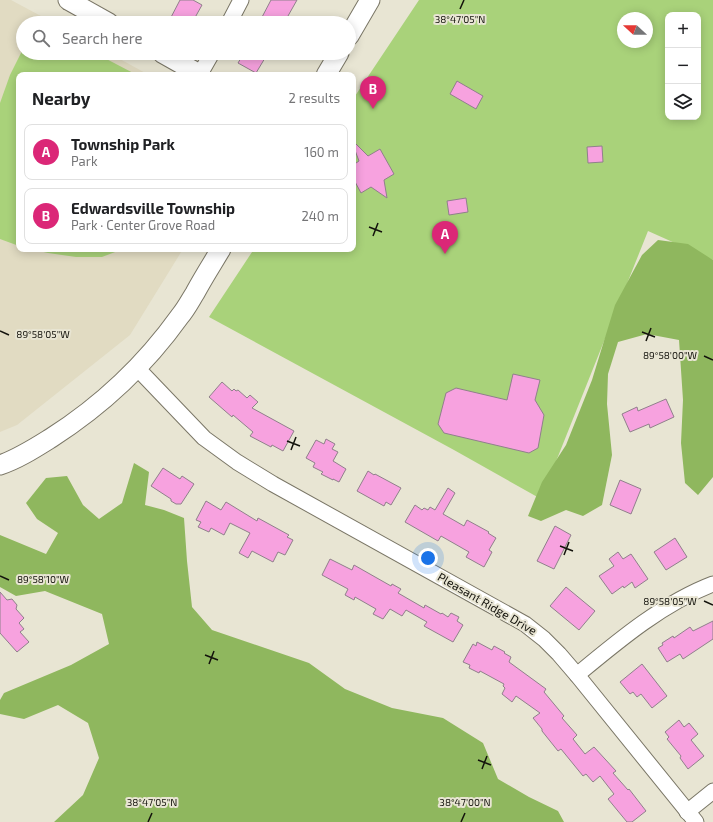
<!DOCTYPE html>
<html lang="en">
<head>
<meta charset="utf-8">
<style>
	:root { --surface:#fff; --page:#f6f6f6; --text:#202124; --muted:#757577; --line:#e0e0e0; --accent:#db2777 }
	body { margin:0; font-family:"Exo 2",sans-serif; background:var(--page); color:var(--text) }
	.controls { position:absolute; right:12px; top:12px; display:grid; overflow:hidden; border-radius:8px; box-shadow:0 2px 10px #0003 }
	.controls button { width:36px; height:36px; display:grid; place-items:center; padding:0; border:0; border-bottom:1px solid var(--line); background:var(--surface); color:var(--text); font:20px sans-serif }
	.compass { position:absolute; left:617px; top:12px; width:36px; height:36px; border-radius:50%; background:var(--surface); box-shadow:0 2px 10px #0003; rotate:291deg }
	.you { position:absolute; left:428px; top:558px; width:14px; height:14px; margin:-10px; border:3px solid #fff; border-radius:50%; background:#1a73e8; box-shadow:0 0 0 6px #1a73e833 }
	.badge { display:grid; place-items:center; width:26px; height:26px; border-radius:50%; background:var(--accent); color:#fff; font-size:13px; font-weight:700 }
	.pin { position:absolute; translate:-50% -33px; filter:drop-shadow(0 1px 2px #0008) }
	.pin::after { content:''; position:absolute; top:21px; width:14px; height:12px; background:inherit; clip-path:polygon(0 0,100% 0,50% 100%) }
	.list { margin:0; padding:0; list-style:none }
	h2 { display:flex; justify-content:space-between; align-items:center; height:52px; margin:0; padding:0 16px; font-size:17px }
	h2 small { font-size:13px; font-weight:400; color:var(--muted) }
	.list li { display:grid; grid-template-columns:26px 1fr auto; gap:12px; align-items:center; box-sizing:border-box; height:56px; margin:0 8px 8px; padding:0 8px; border:1px solid var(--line); border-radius:8px }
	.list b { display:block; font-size:15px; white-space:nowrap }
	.list p { margin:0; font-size:13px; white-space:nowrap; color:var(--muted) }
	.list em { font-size:13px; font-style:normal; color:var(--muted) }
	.icon { flex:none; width:22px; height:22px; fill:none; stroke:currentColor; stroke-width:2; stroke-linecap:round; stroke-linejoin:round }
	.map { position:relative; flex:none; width:713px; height:822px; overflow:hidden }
	.search { position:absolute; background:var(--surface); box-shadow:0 2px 10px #0003; left:16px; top:16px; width:340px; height:44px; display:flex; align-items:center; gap:10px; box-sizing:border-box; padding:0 14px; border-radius:22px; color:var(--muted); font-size:15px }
	.panel { position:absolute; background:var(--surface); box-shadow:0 2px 10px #0003; left:16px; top:72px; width:340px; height:180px; border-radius:8px }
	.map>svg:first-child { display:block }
</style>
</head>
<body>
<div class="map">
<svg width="713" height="822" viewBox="0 0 713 822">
	<rect width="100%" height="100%" fill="#e8e5d3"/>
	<!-- built -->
	<polygon fill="#e1dbc2" points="0,0 11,0 54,23 23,23 23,53 109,53 149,75 19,75 19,249 183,249 130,335 17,425 0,432"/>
	<!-- green -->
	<g fill="#a9d27a" fill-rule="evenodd">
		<path d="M419 0H713V260L648 231 541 499 454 450 209 317 254 249H353V99ZM668 15H698V117H668ZM623 18H647V42H623Z"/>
		<polygon points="23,49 23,53 95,53 137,75 19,75 19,246 0,239 0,103 10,75"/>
		<polygon points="30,249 123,249 102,257 76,257 48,253"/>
	</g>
	<!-- forest -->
	<g fill="#8fb75e">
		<polygon points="658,240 688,244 713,260 713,477 698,495 685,483 681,443 683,400 679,340 647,334 618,342 608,374 607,404 612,455 602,505 583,516 566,510 541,521 528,516 542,482 566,445 592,380 615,305 642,255"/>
		<polygon points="134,463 149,472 145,505 164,510 184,518 187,561 192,607 212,630 309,663 345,689 392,708 443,718 483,743 498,779 529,797 558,811 564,822 54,822 83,795 99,758 88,723 58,705 24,719 0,714 0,700 4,693 71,665 109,644 102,614 45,591 16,596 0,587 0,535 46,554 58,533 37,519 26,503 46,478 67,476 83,505 99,519 122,503"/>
	</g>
	<!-- building -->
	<g fill="#f7a2df" stroke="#90808b">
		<polygon points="180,0 193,0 202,5 192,23 168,23"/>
		<polygon points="271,0 297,0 284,23 261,23 263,20 261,19"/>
		<polygon points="244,53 268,53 256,73 238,63"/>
		<polygon points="457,81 483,96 476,109 450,94"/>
		<polygon points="353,141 368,156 380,149 394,174 384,180 387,198 371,187 361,193 353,178 353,165 359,161 353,145"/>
		<polygon points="602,146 603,162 588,163 587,147"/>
		<polygon points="466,198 468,212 449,215 447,201"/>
		<polygon points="513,374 540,380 535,400 544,415 538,448 529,453 444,433 438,424 446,393 456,388 507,400"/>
		<polygon points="222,382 232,391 234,389 236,391 238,390 247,398 250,395 258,402 252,408 294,431 283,451 272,445 271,447 250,436 253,432 233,415 232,417 209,397"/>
		<polygon points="666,399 674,417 650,428 649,424 630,432 622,414 637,407 638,411"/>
		<polygon points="326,439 335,444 332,449 338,452 333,461 346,469 339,482 333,479 333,480 321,474 323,472 313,467 315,463 306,458 316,440 324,444"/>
		<polygon points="163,468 180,479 182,476 194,484 181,504 176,504 171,501 171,499 151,486"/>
		<polygon points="368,471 374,475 375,474 401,488 391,505 386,502 384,506 357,491"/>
		<polygon points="620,480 641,489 631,514 610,505"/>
		<polygon points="448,488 455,493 443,514 464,526 467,520 489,532 488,533 496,538 489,550 492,552 484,567 466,557 469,552 441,536 438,541 405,522 415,505 422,510 424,508 428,510 430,507 435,510"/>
		<polygon points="206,501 221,510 226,502 257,521 258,518 289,535 287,537 293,540 285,555 278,552 273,562 252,551 248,558 239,553 250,533 230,523 224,535 211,528 209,532 198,527 201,522 196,520"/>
		<polygon points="555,526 571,535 554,569 537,561"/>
		<polygon points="675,538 687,557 666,570 654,552"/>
		<polygon points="618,552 623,559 631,554 648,579 635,588 632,582 624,588 623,586 612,594 599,576 614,566 609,559"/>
		<polygon points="330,559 352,570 354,565 391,586 392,584 401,589 398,593 424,608 425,605 441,614 442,613 448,617 451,613 459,617 457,621 463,625 453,642 424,626 427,622 406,610 402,616 390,609 383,619 373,614 376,609 355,597 354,600 345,595 348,589 322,575"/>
		<polygon points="566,587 595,611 579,630 550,606"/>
		<polygon points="0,592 7,600 12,599 17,605 16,609 24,618 19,623 24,629 20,632 29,642 17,652 0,633"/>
		<polygon points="713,621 713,639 683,659 680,654 667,662 658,648 663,645 662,643 673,636 674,638 690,627 693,631"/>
		<polygon points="477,642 492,650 494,646 505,652 504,653 511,657 509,662 546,689 544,692 564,716 562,718 577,735 573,739 585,754 594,747 616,771 613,773 628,790 629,789 646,811 632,822 627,822 608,799 614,794 600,776 593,782 586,774 583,776 561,749 558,751 542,731 542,729 533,718 540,713 516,696 512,702 502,694 505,688 503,686 504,684 480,671 479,673 469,668 470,665 463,662 473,644 476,646"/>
		<polygon points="642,664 667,696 652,708 641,694 637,697 633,692 630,694 620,682"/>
		<polygon points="679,720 684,727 689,723 698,734 691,740 704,756 688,769 680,758 681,756 667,739 669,737 665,732"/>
	</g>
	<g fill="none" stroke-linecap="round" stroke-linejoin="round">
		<defs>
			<g id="minor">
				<polyline points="229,23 241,0"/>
				<polyline points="200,74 212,53"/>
				<polyline points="137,368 204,438 237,462 273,484 525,624 544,639 559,654 577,675 696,822"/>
				<path d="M577 675C618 641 663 603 713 584"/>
				<polyline points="687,812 713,791"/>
			</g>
			<g id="tertiary">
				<polyline points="68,0 109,23"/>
				<polyline points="349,36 370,0"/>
				<polyline points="162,53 201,75"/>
				<polyline points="326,75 339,53"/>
				<path d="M0 465C18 459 35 448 51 438 101 406 145 365 180 316 186 309 190 301 195 293 203 278 212 264 221 249"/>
			</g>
		</defs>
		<!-- minor casing -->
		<use href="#minor" stroke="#7a7666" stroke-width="17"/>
		<!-- tertiary casing -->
		<use href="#tertiary" stroke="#7a7666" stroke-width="21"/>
		<!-- minor -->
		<use href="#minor" stroke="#fff" stroke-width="15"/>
		<!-- tertiary -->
		<use href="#tertiary" stroke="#fff" stroke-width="19"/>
	</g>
	<!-- ticks -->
	<path fill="none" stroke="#13120c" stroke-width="1.5" d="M460 9 464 0M369 227 382 232M373 236 378 223M0 331 9 335M642 332 655 337M646 341 651 328M704 356 713 360M287 441 300 446M291 450 296 437M560 546 573 551M564 555 569 542M0 576 9 580M704 601 713 605M205 655 218 660M209 664 214 651M478 760 491 765M482 769 487 756M148 822 152 813M461 822 465 813"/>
	<g text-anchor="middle" stroke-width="4" stroke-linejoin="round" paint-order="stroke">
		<!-- street labels -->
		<g font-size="12" fill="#13120c" stroke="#e8e5d3">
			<text transform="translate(487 604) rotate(30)" y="4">Pleasant Ridge Drive</text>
		</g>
	</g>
	<g font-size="10" text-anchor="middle" fill="#13120c" stroke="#e8e5d3" stroke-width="4" stroke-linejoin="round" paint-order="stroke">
		<text x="460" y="23">38°47'05"N</text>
		<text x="43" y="338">89°58'05"W</text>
		<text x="670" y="359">89°58'00"W</text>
		<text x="43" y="583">89°58'10"W</text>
		<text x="670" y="605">89°58'05"W</text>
		<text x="152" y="806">38°47'05"N</text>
		<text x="465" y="806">38°47'00"N</text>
	</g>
</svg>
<div class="controls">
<button>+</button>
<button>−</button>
<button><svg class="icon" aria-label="layers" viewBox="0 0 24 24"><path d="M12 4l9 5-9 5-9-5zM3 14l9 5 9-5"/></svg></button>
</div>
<svg class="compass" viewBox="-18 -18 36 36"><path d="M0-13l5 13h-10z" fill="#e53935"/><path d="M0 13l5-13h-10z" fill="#757577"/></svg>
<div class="you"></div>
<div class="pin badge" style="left:445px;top:254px">A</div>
<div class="pin badge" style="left:373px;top:109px">B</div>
<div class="search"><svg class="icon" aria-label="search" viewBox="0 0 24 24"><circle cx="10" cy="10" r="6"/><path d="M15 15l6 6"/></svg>Search here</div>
<section class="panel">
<h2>Nearby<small>2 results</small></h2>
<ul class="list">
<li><span class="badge">A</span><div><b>Township Park</b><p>Park</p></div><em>160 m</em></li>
<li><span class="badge">B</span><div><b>Edwardsville Township</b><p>Park · Center Grove Road</p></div><em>240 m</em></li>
</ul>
</section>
</div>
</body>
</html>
